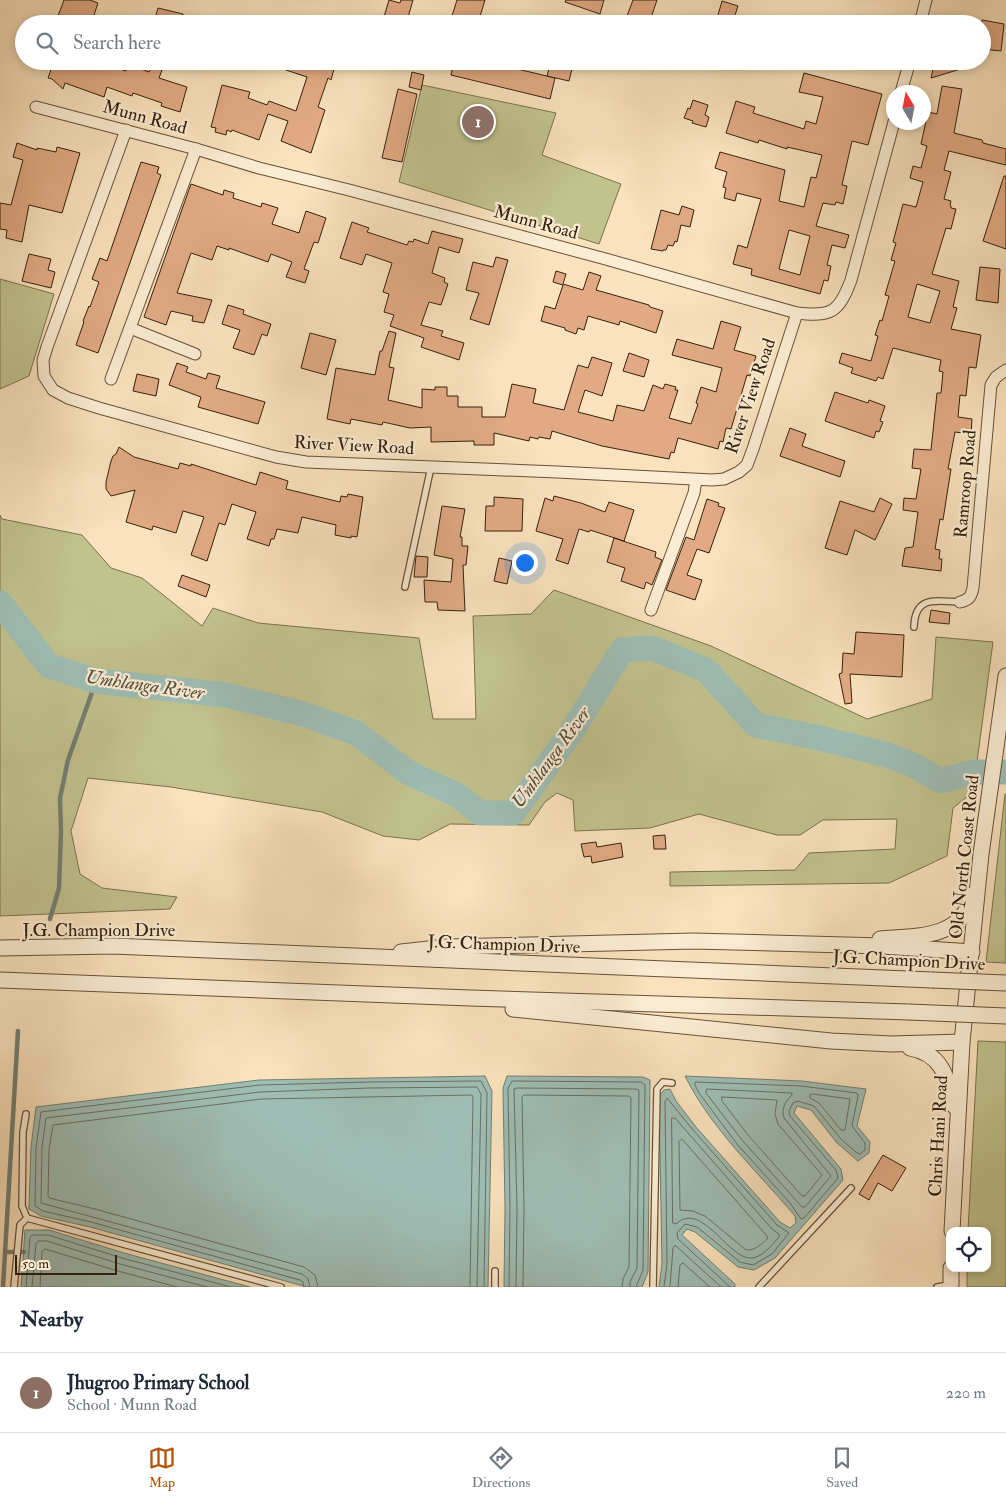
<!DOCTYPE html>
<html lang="en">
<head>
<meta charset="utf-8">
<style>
	:root { --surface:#fff; --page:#f2f2f3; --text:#1f2937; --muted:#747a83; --line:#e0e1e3; --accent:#b45309 }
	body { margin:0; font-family:"IM FELL Double Pica",serif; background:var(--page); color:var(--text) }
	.controls { position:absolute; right:15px; bottom:15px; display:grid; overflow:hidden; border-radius:10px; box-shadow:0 2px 8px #0003 }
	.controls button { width:45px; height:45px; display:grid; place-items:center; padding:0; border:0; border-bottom:1px solid var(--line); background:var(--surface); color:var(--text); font:25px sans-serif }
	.compass { position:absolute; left:886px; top:85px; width:45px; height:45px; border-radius:50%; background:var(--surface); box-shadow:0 2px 8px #0003; rotate:350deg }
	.scale { position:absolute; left:15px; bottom:12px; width:102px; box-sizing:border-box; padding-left:5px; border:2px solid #36210e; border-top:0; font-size:14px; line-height:18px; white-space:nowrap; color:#36210e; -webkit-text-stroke:4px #fbecd3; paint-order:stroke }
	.you { position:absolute; left:524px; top:562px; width:18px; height:18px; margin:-12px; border:4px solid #fff; border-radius:50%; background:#1a73e8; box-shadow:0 0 0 8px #1a73e833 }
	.badge { display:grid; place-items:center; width:32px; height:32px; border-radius:50%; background:var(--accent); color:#fff; font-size:16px; font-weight:700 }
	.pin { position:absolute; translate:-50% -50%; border:2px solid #fff; box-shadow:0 1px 5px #0006 }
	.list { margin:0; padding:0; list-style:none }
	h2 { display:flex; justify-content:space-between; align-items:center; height:65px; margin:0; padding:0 20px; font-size:21px }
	h2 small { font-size:16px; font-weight:400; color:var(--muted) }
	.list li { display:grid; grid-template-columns:32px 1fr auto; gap:15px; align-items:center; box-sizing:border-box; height:80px; padding:0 20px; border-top:1px solid var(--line) }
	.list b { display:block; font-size:19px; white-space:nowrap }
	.list p { margin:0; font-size:16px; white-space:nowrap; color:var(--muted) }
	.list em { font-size:16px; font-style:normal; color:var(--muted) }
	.icon { flex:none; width:28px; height:28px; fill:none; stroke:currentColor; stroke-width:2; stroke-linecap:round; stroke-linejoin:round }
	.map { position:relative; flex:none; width:1006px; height:1287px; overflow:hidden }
	.search { position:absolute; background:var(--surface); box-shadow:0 2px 8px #0003; left:15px; right:15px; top:15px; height:55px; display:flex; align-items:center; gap:12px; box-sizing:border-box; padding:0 18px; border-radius:28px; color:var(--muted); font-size:19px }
	.sheet { height:145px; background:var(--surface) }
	nav { display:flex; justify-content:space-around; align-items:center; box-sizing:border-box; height:70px; border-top:1px solid var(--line); background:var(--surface); font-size:14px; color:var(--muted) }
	nav a { display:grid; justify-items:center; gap:2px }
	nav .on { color:var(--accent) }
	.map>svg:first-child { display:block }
</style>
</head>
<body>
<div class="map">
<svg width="1006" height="1287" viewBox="0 0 1006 1287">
	<rect width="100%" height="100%" fill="#f9e2bc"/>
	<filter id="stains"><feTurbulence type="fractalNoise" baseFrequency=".004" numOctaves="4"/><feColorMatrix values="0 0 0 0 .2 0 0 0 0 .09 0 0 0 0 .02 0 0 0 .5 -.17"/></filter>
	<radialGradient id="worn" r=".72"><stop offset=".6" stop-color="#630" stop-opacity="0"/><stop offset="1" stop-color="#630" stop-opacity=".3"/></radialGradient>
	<!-- green -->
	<g fill="#c1c28e" stroke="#7c724e">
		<polygon points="422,85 556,113 542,155 621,184 599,244 399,182"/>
		<polygon points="0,279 54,294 29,376 0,389"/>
		<polygon points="0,515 2,519 82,535 111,568 142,578 202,626 213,608 258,623 419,638 433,719 476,719 473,616 531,614 554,590 711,646 867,719 932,699 936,637 993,642 973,792 953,808 947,856 889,883 670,886 670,872 795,870 809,853 895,849 897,819 823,820 800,835 777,835 699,814 650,828 575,831 573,800 557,793 545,802 529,825 450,824 419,840 383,836 322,812 171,787 88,778 71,831 80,874 102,888 177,897 170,909 0,916"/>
		<polygon points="1005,794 1006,794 1006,963 986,962"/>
		<polygon points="978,1041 1006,1042 1006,1287 967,1287 967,1268 987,1268 987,1231 968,1231"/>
	</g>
	<!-- water -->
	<g fill="#9ebdb4" stroke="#747f72">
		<polygon points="485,1076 492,1091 488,1287 307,1287 90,1227 41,1216 29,1209 31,1147 36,1107 259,1080"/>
		<polygon points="507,1076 643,1077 650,1080 648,1272 642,1287 504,1287 505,1208 503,1088"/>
		<path d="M685 1076 802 1081 866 1089 857 1126 870 1142 869 1153 858 1161 837 1143 811 1110 797 1106 794 1113 841 1169 843 1180 775 1258 754 1270 738 1267 695 1232 687 1229 682 1235 735 1284V1287H659L662 1264 659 1096 664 1090 670 1089 676 1101 696 1127 780 1222 790 1228 796 1223 795 1216C757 1171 712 1130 685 1076Z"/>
		<polygon points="25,1230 49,1230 124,1253 250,1287 21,1287"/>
	</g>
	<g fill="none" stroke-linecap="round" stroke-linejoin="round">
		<!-- shore -->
		<g stroke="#6a6f61" stroke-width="1">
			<polygon points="696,1082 801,1086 857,1093 858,1096 852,1126 865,1143 865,1150 860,1154 857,1153 841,1139 814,1106 798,1101 793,1103 789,1111 790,1116 836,1170 838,1178 804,1218 801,1219 790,1203 737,1144 699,1093 695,1085"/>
			<path d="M707 1089 792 1093V1095C785 1101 781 1110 784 1118L831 1176 805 1207H802L742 1140 706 1093Z"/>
			<polygon points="813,1094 850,1099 845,1130 841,1130 819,1103 810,1098 810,1095"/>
			<polygon points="722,1097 777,1100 775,1114 778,1124 822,1175 805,1196 802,1196 748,1135 722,1101"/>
			<path d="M672 1118H675L772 1229 779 1234V1237C772 1245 762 1258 751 1258 728 1259 702 1200 676 1224L673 1223Z"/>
			<path d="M682 1139 767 1236 768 1238C762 1244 754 1251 746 1250L705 1216 693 1211 680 1210 679 1142Z"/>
			<polyline points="26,1287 30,1237 32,1235 48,1235 122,1258 231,1287"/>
			<polyline points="32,1287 36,1243 38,1241 47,1241 120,1264 207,1287"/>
			<polyline points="40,1287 42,1251 45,1249 118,1271 177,1287"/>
			<polyline points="304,1287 303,1282 300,1280 91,1222 43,1211 35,1206 36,1148 41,1112 260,1085 369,1082 481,1081 487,1093 484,1287"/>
			<polyline points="310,1287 308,1279 302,1274 41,1203 42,1148 46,1118 260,1092 369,1088 477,1087 481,1094 477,1287"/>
			<polyline points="318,1287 315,1275 304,1267 95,1209 49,1198 48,1196 49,1149 53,1125 261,1099 472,1095 473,1097 470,1287"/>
			<polyline points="509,1287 510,1208 508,1088 512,1081 641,1082 645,1085 643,1270 636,1287"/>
			<polyline points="516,1287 517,1208 514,1089 517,1088 636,1089 639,1090 637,1268 630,1282 630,1287"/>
			<polyline points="523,1287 524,1208 522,1097 524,1095 629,1096 631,1098 629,1267 623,1279 622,1287"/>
			<polyline points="664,1287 667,1264 665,1101 667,1098 693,1130 777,1225 789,1233 772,1254 753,1265 740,1262 697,1227 685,1224 677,1233 678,1239 730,1287"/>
			<polyline points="670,1287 673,1248 675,1245 721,1287"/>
			<polyline points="678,1287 680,1265 683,1263 710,1287"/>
		</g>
		<!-- stream -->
		<g stroke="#747f72" stroke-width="4.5">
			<polyline points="50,919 59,888 61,831 60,798 68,760 96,681"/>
			<polyline points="5,1252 24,1252"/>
			<polyline points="3,1287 18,1031"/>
		</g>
		<!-- river -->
		<polyline stroke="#9ebdb4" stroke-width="25" points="0,603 49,666 96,681 226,695 303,714 356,733 409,773 457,795 480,813 513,813 571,733 622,650 652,648 706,670 756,725 815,737 891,756 913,765 941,781 973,772 1006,772"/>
	</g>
	<!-- building -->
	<g fill="#e1aa84" stroke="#36210e" fill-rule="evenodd">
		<polygon points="64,0 90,0 98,3 91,24 79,24 58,16"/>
		<polygon points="389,0 400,3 401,0 413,0 406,24 394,24 383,20"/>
		<polygon points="457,0 485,0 478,23 452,16"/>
		<polygon points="566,0 604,0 600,14 565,2"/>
		<polygon points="633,0 657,0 649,24 624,24"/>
		<polygon points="722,1 738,6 732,24 716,22"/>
		<polygon points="158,8 183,14 180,24 154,22"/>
		<polygon points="982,20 1004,24 1001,51 982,49"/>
		<polygon points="54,61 95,61 126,71 128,64 149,72 152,66 162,70 159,78 187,87 180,112 161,106 162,103 133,93 132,96 107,87 104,97 65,83 63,89 52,79 48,78"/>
		<polygon points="265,61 333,61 331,68 334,69 331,80 328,78 318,107 325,110 311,153 281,141 288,121 268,114 259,140 232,130 231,132 227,130 226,135 215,132 216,128 211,127 222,85 250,92 248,98 267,105 269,101 296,111 307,77 265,63"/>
		<polygon points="454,61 484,61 555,78 550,99 451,75"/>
		<polygon points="551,61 574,61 569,81 547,76"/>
		<polygon points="935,61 976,61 977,64 931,78"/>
		<polygon points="412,72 424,75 421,90 409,87"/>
		<path d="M804 73 882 94 868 145 852 141 842 185 847 186 843 204 836 202 835 205 823 203 816 226 849 235 845 248 832 245 827 265 831 266 828 281 824 280 820 294 751 275 752 269 733 264 738 245 747 248 761 199 737 193 735 201 724 198 726 188 723 187 727 172 715 168 720 152 785 170 779 201 804 207 811 177 816 178 822 155 787 147V149L759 140 758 143 726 133 736 101 755 107 753 113 804 129 806 121 816 124 823 97 799 92ZM789 230 810 236 800 275 779 269Z"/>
		<path d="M942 86 962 89 954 133 982 140 983 143 1006 149V165L949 151 944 170 951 172 944 199 951 201 950 205 951 206V208L956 209 951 229 946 228 932 274 959 281 953 307 957 308 951 329 981 335 976 368 969 367 966 396 960 395 958 417 972 419 971 434 955 432 948 469H951L943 520 940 519 935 549 940 550 939 559H942L941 571 902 566 905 548 913 547 918 512 903 510 904 498 916 499 921 469 912 468 914 449 931 450 937 393H941L943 372 939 371 941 360 893 348 883 379 878 377 876 381 851 373 853 368 839 363 842 353 871 361 878 336 875 335 880 320 882 321 889 296 885 295 895 261 891 260 896 243 893 242 903 204 916 207 923 182 910 178 913 166 921 168 927 146 921 144 928 112 937 114ZM917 284 940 291 930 323 908 317Z"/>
		<polygon points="398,89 417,94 402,162 382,158"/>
		<polygon points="693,100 708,105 705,115 709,117 706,127 692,123 693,121 684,118 688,108 690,109"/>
		<polygon points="17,143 37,150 37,148 56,152 57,147 80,153 62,213 29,205 22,242 6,238 7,230 0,229 0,203 11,205 23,160 13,157"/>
		<polygon points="141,162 159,167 157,173 161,175 98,353 76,345 84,322 83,321 89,306 90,307 99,282 92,279 100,258 107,261"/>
		<polygon points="1004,176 1006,176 1006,249 983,241"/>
		<polygon points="191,184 223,195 224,190 234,193 233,198 261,207 262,203 278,208 272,224 299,233 306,211 326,218 318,243 314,242 304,269 309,271 305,283 286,277 292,262 271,254 268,262 229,248 229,250 217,246 212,260 191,253 177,293 212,300 204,323 192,321 193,316 171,311 166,325 144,317"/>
		<polygon points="682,206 694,210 690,227 681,225 677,242 675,241 673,246 668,245 666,250 663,250 663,251 651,249 661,210 679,215"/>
		<polygon points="352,222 369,228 367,232 407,245 409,241 413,242 414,239 428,244 432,231 463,239 459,253 439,247 432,273 445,278 444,282 448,284 441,305 429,302 421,325 443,331 441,336 464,343 459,360 421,347 424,338 390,326 394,315 384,312 389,294 383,292 392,263 366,254 362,265 340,258"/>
		<polygon points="29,254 51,259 48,270 55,272 51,288 22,281"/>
		<polygon points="496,257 508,260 489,325 470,319 479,293 466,290 473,262 493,267"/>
		<polygon points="980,267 1000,269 998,303 976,300"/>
		<polygon points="556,271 566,274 563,284 583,290 589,272 601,276 596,290 649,305 650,307 663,311 656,333 620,321 619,325 588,316 584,330 578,328 576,334 565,330 565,328 541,321 545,306 555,309 563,285 553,282"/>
		<polygon points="228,305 244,310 243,314 271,324 267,336 262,334 254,355 233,348 240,330 222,324"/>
		<polygon points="721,321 741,327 734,350 756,356 750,376 747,375 731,429 726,428 723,442 720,441 718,449 678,438 674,453 671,452 669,459 602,446 552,431 550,439 539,437 538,439 530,437 529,441 494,433 494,445 474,445 474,441 431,442 431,427 410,428 383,422 382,425 351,419 350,424 327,419 336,368 375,375 380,351 382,351 389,331 396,333 389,367 394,368 388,400 422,408 422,389 435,390 435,387 447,387 447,396 458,396 458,407 482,407 482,417 505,417 512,384 536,389 533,403 564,410 578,365 588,368 592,357 612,363 602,396 585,390 578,412 613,421 617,405 644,411 653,385 663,389 665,384 676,387 675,390 678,390 669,418 691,424 698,404 696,403 701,387 716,392 722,368 672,355 677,339 713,349"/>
		<polygon points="310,333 336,340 326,375 301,368"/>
		<polygon points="629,353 649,360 644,377 623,371"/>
		<polygon points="177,363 188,367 186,372 206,379 208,373 220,376 216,388 265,402 258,424 198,407 201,397 169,385"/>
		<polygon points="137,374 159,379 156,396 133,391"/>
		<polygon points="835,392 868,403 869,400 885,406 880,421 883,422 879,432 876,431 874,438 825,421"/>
		<polygon points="790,428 806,434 802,446 845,461 840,477 780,456"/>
		<polygon points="119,447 134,457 178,469 180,463 191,466 191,464 256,485 260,472 288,481 286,489 340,502 341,496 347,497 348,494 363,497 357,537 351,536 351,538 335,535 336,525 302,517 298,533 277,529 274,539 271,539 269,546 247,539 256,512 232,504 225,525 219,523 207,561 191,555 204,517 183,511 176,533 153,526 152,530 126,522 135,490 111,496 106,489 106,482 111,461 113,456 116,454"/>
		<polygon points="554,496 581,503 605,512 609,502 634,510 624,541 590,530 589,532 579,529 568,564 556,560 563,539 536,531 545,498 553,501"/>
		<polygon points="494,497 523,499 522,531 485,531 486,506 494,506"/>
		<polygon points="880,498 892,504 875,540 855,530 847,555 825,548 840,501 874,512"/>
		<polygon points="707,499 719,503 718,506 725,508 709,553 697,549 687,575 702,580 695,600 666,590 686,537 694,540"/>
		<polygon points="442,506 465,509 460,537 462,537 462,546 468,546 466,565 463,565 465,611 438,610 437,602 425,602 424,580 451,582 453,559 434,555"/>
		<polygon points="614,538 656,552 655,557 662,560 652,585 646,582 644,589 621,581 625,568 607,562"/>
		<polygon points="416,556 428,557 427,577 414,577"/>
		<polygon points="499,558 512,561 507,584 494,581"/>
		<polygon points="182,575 210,585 206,597 178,586"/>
		<polygon points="931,610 950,613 949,624 929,622"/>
		<polygon points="856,632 904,635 902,677 850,674 852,703 845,704 839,674 842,673 843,653 854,654"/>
		<polygon points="665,835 666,849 654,849 653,836"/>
		<polygon points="596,842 597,847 621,843 623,857 592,863 591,856 584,857 581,844"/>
		<polygon points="883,1155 906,1168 892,1191 878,1183 869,1200 859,1194"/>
	</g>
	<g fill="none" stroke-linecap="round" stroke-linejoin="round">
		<defs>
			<g id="service">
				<polyline points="405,587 431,467"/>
				<path d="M914 627C915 595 936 601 960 602"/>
				<polyline points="26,1114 23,1132 22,1206 27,1218 281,1287"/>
				<polyline points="14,1287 20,1225 27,1218"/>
				<polyline points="495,1287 495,1271"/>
				<polyline points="653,1287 657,1089 663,1082 672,1083"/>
				<polyline points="759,1287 851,1188"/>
				<polyline points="937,1287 949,1285"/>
			</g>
			<g id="minor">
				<polyline points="920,24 926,0"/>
				<polyline points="901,92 910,61"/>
				<path d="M36 107 196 149 259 168 349 190 602 258 797 313C832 317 839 312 851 280L894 122"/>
				<polyline points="126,130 47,347 43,360 44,376 53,390 68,398 99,408 276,457 306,462 557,472 712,480 724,479 739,472 747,465 753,449 797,313"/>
				<polyline points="130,328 195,354"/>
				<polyline points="111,379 196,149"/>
				<path d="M960 602C969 600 971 597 973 588L991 385 996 377 1006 370"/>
				<polyline points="651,610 694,493 696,480"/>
			</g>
			<g id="tertiary">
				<path d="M880 939C916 936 963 939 972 895"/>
				<polyline points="0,948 113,946 932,980"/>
				<polyline points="401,952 447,947 693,941 883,946 972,952"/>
				<polyline points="0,980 470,998 909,1012"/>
				<polyline points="513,1009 831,1041 891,1044 962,1042"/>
				<path d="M910 1048C943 1054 947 1078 954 1106"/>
				<polyline points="952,1231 962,1042 981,854 1006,676"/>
				<polyline points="951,1287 951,1268"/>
			</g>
		</defs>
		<!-- service casing -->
		<use href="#service" stroke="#67513a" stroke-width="8"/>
		<!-- minor casing -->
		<use href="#minor" stroke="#67513a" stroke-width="13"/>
		<!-- tertiary casing -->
		<use href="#tertiary" stroke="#67513a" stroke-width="17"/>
		<!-- service -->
		<use href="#service" stroke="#fbecd3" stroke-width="5.5"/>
		<!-- minor -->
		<use href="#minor" stroke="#fbecd3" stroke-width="11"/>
		<!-- tertiary -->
		<use href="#tertiary" stroke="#fbecd3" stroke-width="15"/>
		<defs>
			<g id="tertiary-bridge">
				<polyline points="932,980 1006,983"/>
				<polyline points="909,1012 1006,1016"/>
			</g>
		</defs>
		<!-- tertiary-bridge casing -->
		<use href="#tertiary-bridge" stroke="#67513a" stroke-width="17" stroke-linecap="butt"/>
		<!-- tertiary-bridge -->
		<use href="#tertiary-bridge" stroke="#fbecd3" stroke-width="15"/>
	</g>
	<g text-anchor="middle" stroke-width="4.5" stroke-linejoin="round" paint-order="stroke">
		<!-- street labels -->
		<g font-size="18" fill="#36210e" stroke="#fbecd3">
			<text transform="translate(145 117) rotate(15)" y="6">Munn Road</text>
			<text transform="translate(536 222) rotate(15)" y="6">Munn Road</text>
			<text transform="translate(750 396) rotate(-71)" y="6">River View Road</text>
			<text transform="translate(354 445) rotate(3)" y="6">River View Road</text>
			<text transform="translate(965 484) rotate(-85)" y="6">Ramroop Road</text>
			<text transform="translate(964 857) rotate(-84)" y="6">Old North Coast Road</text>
			<text x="99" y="936">J.G. Champion Drive</text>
			<text transform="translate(504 944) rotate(2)" y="6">J.G. Champion Drive</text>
			<text transform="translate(909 960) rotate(3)" y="6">J.G. Champion Drive</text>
			<text transform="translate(938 1136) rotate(-87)" y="6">Chris Hani Road</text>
		</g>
		<!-- water labels -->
		<g font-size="19" font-style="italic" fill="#555040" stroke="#fbecd3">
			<text transform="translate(145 684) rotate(8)" y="7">Umhlanga River</text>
			<text transform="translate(550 757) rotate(-54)" y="7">Umhlanga River</text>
		</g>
	</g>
	<rect width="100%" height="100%" filter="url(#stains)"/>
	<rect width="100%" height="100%" fill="url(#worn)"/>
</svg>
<div class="controls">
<button><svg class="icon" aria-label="locate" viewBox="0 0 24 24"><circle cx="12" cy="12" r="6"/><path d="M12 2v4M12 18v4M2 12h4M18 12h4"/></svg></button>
</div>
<svg class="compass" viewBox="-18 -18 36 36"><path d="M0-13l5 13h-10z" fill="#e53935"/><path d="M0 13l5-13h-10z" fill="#747a83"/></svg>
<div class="scale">50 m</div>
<div class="you"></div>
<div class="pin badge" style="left:478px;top:122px;background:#8d6e63">1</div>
<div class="search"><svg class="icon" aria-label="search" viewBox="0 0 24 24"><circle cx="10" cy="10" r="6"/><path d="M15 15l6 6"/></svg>Search here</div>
</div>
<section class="sheet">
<h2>Nearby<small></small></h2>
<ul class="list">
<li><span class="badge" style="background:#8d6e63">1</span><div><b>Jhugroo Primary School</b><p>School · Munn Road</p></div><em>220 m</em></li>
</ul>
</section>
<nav>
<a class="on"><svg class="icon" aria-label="map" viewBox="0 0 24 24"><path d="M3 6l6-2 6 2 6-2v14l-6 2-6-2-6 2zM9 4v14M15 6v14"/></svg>Map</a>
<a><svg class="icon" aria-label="directions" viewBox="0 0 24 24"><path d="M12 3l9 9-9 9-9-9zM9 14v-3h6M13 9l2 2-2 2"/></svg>Directions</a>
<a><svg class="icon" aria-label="saved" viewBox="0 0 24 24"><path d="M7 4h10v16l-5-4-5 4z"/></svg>Saved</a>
</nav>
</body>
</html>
